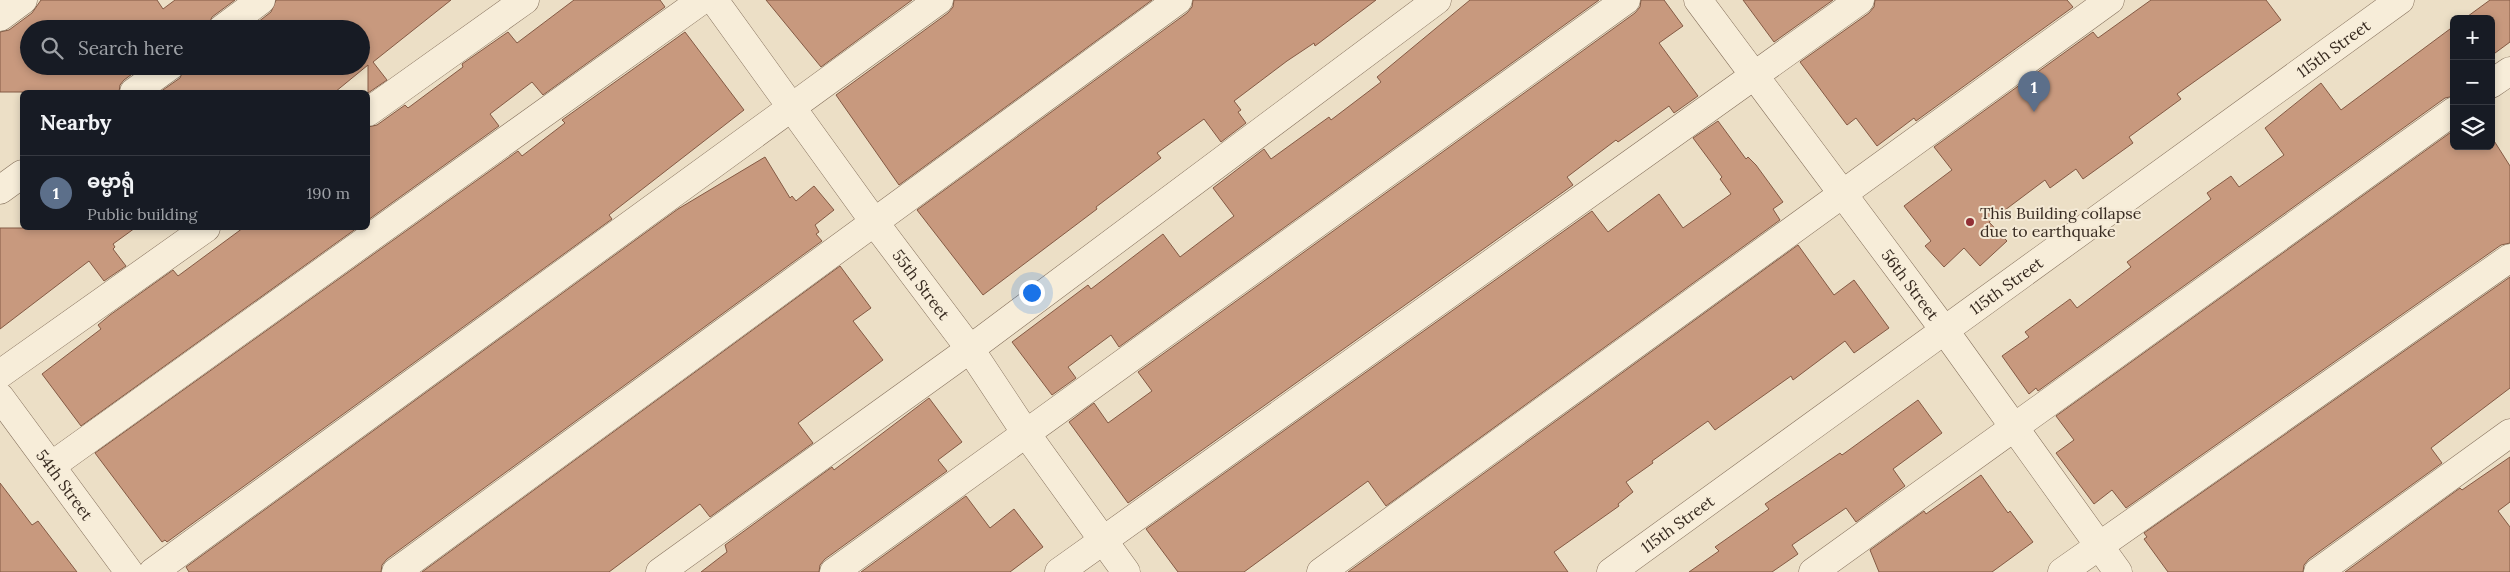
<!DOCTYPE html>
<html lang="en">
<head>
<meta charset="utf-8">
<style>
	:root { --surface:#171b24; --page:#20242c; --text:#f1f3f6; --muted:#9ea1a6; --line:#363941; --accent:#0f766e }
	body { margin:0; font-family:Lora,"Noto Sans Myanmar",serif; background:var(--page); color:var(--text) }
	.controls { position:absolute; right:15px; top:15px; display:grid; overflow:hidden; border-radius:8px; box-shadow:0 2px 8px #0003 }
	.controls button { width:45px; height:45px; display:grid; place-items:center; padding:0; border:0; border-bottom:1px solid var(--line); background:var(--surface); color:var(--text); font:25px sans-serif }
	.you { position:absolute; left:1031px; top:292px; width:18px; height:18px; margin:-12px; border:4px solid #fff; border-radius:50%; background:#1a73e8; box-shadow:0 0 0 8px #1a73e833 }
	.badge { display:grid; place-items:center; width:32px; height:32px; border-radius:50%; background:var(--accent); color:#fff; font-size:16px; font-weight:700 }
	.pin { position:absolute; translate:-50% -41px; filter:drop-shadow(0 1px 2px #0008) }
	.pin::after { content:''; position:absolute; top:26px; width:18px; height:15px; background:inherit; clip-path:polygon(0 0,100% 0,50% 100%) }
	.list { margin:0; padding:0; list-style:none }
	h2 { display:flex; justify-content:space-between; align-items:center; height:65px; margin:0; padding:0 20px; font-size:21px }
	h2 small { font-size:16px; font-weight:400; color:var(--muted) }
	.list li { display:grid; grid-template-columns:32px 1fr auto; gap:15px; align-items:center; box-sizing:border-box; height:75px; padding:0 20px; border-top:1px solid var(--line) }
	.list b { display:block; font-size:19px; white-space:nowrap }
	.list p { margin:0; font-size:16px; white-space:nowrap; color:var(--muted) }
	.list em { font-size:16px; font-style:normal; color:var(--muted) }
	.icon { flex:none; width:28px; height:28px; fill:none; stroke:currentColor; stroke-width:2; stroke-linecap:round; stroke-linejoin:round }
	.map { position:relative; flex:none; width:2510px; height:572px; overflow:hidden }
	.search { position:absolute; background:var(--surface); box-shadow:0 2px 8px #0003; left:20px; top:20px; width:350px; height:55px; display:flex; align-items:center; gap:12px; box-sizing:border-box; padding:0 18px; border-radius:28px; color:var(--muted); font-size:19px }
	.panel { position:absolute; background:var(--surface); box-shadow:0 2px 8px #0003; left:20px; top:90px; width:350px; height:140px; border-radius:8px }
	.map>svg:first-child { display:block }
</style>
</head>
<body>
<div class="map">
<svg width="2510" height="572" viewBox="0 0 2510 572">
	<rect width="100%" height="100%" fill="#ecdfc6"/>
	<!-- building -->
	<g fill="#c8997e" stroke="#845a44">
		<polygon points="41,0 157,0 163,9 175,0 235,0 212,17 207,29 29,29 29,66 143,66 124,80 120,85 119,92 0,92 0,32 9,30 32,13"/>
		<polygon points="276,0 451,0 373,62 387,80 368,93 368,65 335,92 160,92 180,78 185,66 361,66 361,29 249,29 271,12"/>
		<polygon points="574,0 660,0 665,7 543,95 532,82 490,114 499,126 368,220 368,127 377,125 405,105 408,108 463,67 462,64 508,32 517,43"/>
		<polygon points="766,0 912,0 821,67"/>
		<polygon points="954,0 1152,0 899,185 836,95 948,13 953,7"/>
		<polygon points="1193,0 1376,0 1315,46 1314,43 1287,61 1234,101 1241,110 1238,112 1246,123 1221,142 1204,119 1157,153 1161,158 1096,207 1097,209 983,295 917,210 1187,13 1192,7"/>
		<polygon points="1470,0 1599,0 1119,347 1111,335 1068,367 1076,378 1052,395 1012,342 1088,285 1091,289 1163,234 1180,257 1234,216 1213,188 1264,149 1271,159 1329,117 1331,120 1381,82 1377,77"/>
		<polygon points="1641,0 1664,0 1683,26 1659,43 1698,96 1674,113 1669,106 1618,142 1616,140 1567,177 1573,185 1128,503 1069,422 1094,403 1108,423 1152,391 1138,372 1635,13 1640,7"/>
		<polygon points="1743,0 1833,0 1774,42"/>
		<polygon points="1875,0 2067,0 2073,7 1916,121 1914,118 1877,146 1856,118 1847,125 1800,62 1869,13 1874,7"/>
		<polygon points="2151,0 2266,0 2281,20 2177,94 2181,99 2129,137 2133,143 2083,179 2076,169 2050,188 2045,180 1989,222 2007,241 1980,266 1964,248 1944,267 1925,246 1931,241 1904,206 1952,170 1934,147 2093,32 2098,38"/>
		<polygon points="2490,0 2510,0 2510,42 2491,56 2491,19 2464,19"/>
		<polygon points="2454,26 2454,96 2445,98 2038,391 2036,388 2029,394 2002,356 2029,337 2025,332 2070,299 2077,308 2131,267 2127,262 2211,199 2207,193 2231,176 2239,187 2284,155 2265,128 2321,83 2341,110"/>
		<polygon points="685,32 744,110 609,215 612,219 167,542 165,540 162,542 95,453 518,151 522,156 565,123 562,120"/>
		<polygon points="1718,121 1746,159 1748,157 1756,165 1783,202 1773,209 1780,220 1386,506 1368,481 1244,572 1178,572 1146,529 1592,211 1608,232 1659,194 1683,228 1731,194 1720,179 1722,177 1693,138"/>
		<polygon points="2454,130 2454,146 2491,146 2491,136 2510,166 2510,243 2501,245 2126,508 2112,490 2094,504 2056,453 2074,440 2056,416"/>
		<polygon points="765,157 790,198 792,196 796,201 814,186 834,210 815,225 819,232 816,234 822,241 387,559 382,565 381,572 189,572 186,567 678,209"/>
		<polygon points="0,228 135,228 113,244 115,247 113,249 126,266 104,281 89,261 0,329"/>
		<polygon points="243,228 357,228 81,426 42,374 101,329 98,325 110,315 173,270 178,276"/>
		<polygon points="1798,245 1834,295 1854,280 1889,328 1854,353 1845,341 1793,380 1791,376 1715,430 1708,421 1652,461 1653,463 1626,482 1633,492 1618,504 1619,506 1554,552 1568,572 1348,572"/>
		<polygon points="840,266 871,308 853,321 883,360 798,423 813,443 710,517 700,504 609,572 422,572"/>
		<polygon points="2510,277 2510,388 2431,448 2442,463 2309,559 2304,565 2303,572 2168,572 2144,539 2147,537 2144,533"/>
		<polygon points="929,398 962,442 938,460 947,471 825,559 820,565 819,572 701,572 727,552 725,545 832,467 834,470"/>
		<polygon points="1918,400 1942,433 1893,469 1905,486 1856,522 1846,508 1792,545 1798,554 1772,572 1689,572 1719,551 1715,547 1769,509 1765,504 1840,453 1842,455"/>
		<polygon points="2510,457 2510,502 2498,511 2510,527 2510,572 2345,572 2460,488 2462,490"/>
		<polygon points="1981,475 2008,513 2010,511 2033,542 1992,572 1879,572 1870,550 1924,511 1926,514"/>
		<polygon points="0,483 32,525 38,521 77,572 0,572"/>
		<polygon points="966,496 990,528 1014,509 1043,547 1010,572 861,572"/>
	</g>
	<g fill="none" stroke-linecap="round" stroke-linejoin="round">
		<defs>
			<g id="street">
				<path id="s1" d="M714 0 875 223 970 349 1025 432 1126 572"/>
				<path id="s2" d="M1698 0 1945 331 2118 572"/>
				<polyline points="0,17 23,0"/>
				<polyline points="222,29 261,0"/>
				<polyline points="2491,84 2510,71"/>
				<polyline points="134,92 170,66"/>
				<polyline points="368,112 525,0"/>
				<polyline points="0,190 22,174"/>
				<polyline points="0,374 206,228"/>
				<path id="s3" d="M0 397 129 572"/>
				<polyline points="51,466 702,0"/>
				<polyline points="153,572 939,0"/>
				<polyline points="396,572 1178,0"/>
				<polyline points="660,572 970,349 1437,0"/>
				<polyline points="834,572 1626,0"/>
				<polyline points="1059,572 1860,0"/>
				<polyline points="1321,572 2110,0"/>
				<path id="s4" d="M1611 572 2400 0"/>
				<polyline points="1813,572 2454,111"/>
				<polyline points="2062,572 2510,258"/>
				<polyline points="2318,572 2510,433"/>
			</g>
		</defs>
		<!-- street casing -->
		<use href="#street" stroke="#86715d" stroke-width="29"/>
		<!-- street -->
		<use href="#street" stroke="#f7edd9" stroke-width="28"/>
	</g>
	<!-- markers -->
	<circle fill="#923035" stroke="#f4e9d5" stroke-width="2" cx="1970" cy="222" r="5"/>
	<g text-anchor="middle" stroke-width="4" stroke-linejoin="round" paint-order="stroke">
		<!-- street labels -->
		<g font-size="16" fill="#372a20" stroke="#f4e9d5">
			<text dy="6" stroke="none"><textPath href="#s4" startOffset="892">115th Street</textPath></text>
			<text dy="6" stroke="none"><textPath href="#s2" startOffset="355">56th Street</textPath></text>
			<text dy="6" stroke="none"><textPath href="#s1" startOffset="352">55th Street</textPath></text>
			<text dy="6" stroke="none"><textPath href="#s4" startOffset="488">115th Street</textPath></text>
			<text dy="6" stroke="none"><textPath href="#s3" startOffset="109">54th Street</textPath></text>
			<text dy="6" stroke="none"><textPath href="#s4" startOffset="82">115th Street</textPath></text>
		</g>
		<!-- poi labels -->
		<g font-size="16" fill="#372a20" stroke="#f4e9d5" text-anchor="start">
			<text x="1980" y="219">This Building collapse<tspan x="1980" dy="18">due to earthquake</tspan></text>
		</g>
	</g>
</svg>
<div class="controls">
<button>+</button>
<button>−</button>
<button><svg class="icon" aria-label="layers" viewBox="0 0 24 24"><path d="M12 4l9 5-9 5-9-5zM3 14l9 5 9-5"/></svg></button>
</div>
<div class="you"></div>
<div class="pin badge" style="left:2034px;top:112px;background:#5c6f8a">1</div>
<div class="search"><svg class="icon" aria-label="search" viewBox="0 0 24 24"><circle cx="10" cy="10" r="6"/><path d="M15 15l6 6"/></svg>Search here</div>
<section class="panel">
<h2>Nearby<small></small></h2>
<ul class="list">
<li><span class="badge" style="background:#5c6f8a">1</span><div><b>ဓမ္မာရုံ</b><p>Public building</p></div><em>190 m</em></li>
</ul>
</section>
</div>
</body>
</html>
